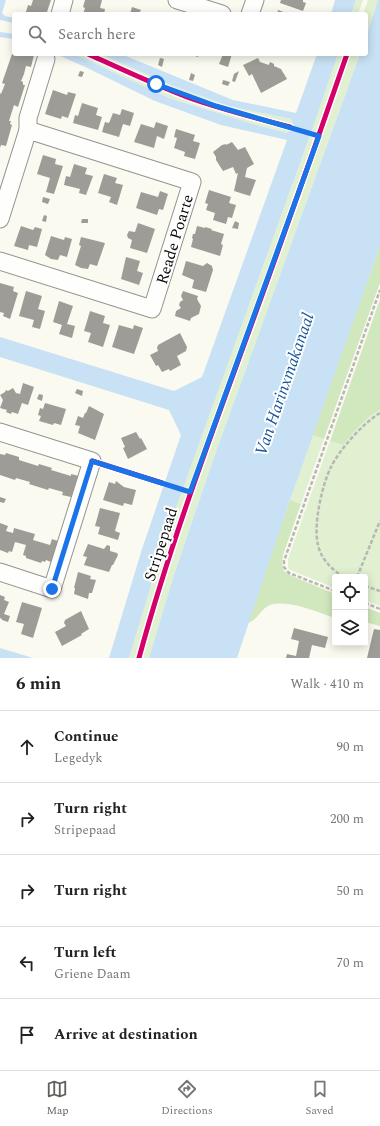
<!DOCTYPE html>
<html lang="en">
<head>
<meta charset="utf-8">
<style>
	:root { --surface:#fff; --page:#f2f2f2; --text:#222; --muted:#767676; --line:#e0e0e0; --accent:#605f5c }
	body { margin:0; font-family:Spectral,serif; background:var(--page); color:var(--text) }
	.controls { position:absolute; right:12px; bottom:12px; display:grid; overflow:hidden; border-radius:4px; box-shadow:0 2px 10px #0003 }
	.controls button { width:36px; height:36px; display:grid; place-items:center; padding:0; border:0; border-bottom:1px solid var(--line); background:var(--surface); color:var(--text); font:20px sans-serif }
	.stop { position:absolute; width:12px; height:12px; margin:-9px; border:3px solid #1a73e8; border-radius:50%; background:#fff }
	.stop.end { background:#1a73e8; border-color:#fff; box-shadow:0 1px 4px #0008 }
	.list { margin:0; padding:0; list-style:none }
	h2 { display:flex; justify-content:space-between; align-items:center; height:52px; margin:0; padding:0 16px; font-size:17px }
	h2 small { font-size:13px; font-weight:400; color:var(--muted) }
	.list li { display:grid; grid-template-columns:26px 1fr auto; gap:12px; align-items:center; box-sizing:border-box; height:72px; padding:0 16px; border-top:1px solid var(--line) }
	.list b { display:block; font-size:15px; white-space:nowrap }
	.list p { margin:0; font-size:13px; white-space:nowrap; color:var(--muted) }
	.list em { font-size:13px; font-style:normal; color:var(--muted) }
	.icon { flex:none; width:22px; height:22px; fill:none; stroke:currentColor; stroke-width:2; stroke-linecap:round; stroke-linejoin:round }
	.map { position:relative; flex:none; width:380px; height:658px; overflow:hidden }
	.search { position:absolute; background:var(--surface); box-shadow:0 2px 10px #0003; left:12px; right:12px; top:12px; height:44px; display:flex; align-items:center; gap:10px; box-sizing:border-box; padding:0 14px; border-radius:4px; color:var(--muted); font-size:15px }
	.sheet { height:412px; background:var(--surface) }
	nav { display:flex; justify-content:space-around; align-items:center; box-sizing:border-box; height:56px; border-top:1px solid var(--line); background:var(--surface); font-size:11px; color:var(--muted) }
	nav a { display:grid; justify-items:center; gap:2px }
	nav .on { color:var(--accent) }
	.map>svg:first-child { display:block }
</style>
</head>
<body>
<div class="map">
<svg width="380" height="658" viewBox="0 0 380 658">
	<rect width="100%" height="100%" fill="#fbfaf0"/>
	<!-- green -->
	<g fill="#e1f0d1">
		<polygon points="356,0 363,0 358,14 351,14"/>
		<polygon points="368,0 378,0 366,37 366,14 363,14"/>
		<path d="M74 54H81C114 68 146 84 180 97 216 111 254 120 291 130L287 133 253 124 169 98Z"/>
		<path d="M93 54H101L171 85 229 106 291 119 293 125C260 116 227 108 195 97 161 85 127 69 93 54Z"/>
		<polygon points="338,54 344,54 319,129 314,132 312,130"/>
		<polygon points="350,54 360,54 212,463 173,578 149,658 142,658 171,559 185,517 293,219"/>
		<polygon points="310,136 314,139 314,141 292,206 190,486 186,488 183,487"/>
		<path d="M380 410V606L365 600V577H335V588L290 570 288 568V559L330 441 343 445C354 432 365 419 380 410Z"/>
		<polygon points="312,435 324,439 301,504 290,500"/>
		<polygon points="181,492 185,493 186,497 136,658 129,658 169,527"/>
	</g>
	<!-- forest -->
	<g fill="#d1e7be">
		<polygon points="380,246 380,283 324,439 312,435"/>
		<path d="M380 299V410C365 418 354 432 343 445L330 441Z"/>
		<path d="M290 500 301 504 283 555 282 563 284 571 292 576 335 594V618C317 612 288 599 270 605 260 609 259 619 248 623Z"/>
		<polygon points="365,607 380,613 380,626 365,622"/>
	</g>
	<!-- water -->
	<g fill="#c8e1f4">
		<polygon points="0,0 6,0 2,13 5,16 14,18 14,23 0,20"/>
		<polygon points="335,0 356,0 351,14 331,14"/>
		<polygon points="378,0 380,0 380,246 290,500 237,658 149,658 173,578 212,463 360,54 366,54 366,37"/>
		<polygon points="0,32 14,34 14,39 0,37"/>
		<polygon points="56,54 74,54 169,98 253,124 287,133 291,130 293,125 291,119 229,106 171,85 101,54 121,54 233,100 296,113 317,54 338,54 312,130 169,527 129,658 109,658 142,549 181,435 169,410 0,357 0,337 174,391 202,377 287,140 221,125 155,101 85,67"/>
		<polygon points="0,648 33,658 0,658"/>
	</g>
	<!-- building -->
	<g fill="#9e9c96">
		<polygon points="33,0 51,0 47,12 46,12 45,14 34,14 26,12 28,5 31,6"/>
		<polygon points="85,0 102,0 100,8 105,9 104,14 83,14 85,8 83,7"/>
		<polygon points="281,0 303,0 303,2 306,3 303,11 280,3"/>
		<polygon points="132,7 141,10 139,14 130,14"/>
		<polygon points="278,10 289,14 277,14"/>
		<polygon points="12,54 34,55 31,67 26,66 24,74 21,81 23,82 23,85 25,85 18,107 14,105 9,121 11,121 10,124 12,125 6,146 1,145 0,148 0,93 1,94 5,84 2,83"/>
		<polygon points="189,54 199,54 198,57"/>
		<polygon points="223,54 232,54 228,67 219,64"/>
		<polygon points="160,58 164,59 162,67 158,65"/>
		<polygon points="258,58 260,62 269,65 270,62 274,64 274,66 281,69 287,79 261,93 252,74 249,76 243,65"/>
		<polygon points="80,71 84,72 82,77 78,76"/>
		<polygon points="239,71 235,82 232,81 234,74"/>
		<polygon points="191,73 195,75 193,81 189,80"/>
		<polygon points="223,80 230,82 228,86 222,84"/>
		<polygon points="53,90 67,95 68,92 76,94 68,118 62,116 61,119 45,114"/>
		<polygon points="82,103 98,108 96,115 102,117 98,130 73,123 75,115 78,116"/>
		<polygon points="122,109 134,113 130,126 123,124 119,137 102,132 105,122 109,123 113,113 120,115"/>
		<polygon points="156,122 168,126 164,139 157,136 154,148 134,142 141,124 154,128"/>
		<polygon points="176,129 195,135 193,141 200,143 195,159 184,156 185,152 174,148 177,138 174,137"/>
		<polygon points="232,142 238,150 245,147 254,164 247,168 245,177 256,180 250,196 234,191 238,173 236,174 233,167 223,171 216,160 216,157 213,152 222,145 226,144 226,145"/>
		<polygon points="43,155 56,159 55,164 63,166 54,194 46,192 50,178 37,174"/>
		<polygon points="74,164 87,168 85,174 93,176 86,195 79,193 80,189 64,185 66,176 70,177"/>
		<polygon points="104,174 117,178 115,183 123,185 117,205 109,202 111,197 98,193"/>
		<polygon points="209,190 231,197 229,203 236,205 232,218 228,217 226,224 213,220 215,213 206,210 208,204 205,203"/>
		<polygon points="160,191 168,194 163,210 159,209 157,215 136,208 141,192 158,197"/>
		<polygon points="43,197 50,199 48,204 42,202"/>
		<polygon points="44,215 47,216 46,222 42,221"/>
		<polygon points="82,219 88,219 88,223 81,223"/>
		<polygon points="235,221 239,223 238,229 232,228"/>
		<polygon points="138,223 155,229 147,253 130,248 132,240 128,238 127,235 129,231 135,232"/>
		<polygon points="21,226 33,230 35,227 42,229 37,247 29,245 28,250 14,246"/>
		<polygon points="197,226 205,228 205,227 212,229 211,230 224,234 221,244 223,245 220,256 191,247 193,239 192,238 193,234 195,234"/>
		<polygon points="51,236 64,240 65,237 72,239 67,257 60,255 58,260 51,259 45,255"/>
		<polygon points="81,237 105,243 97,266 90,264 88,269 81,268 75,265 81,246 79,245"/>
		<polygon points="126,257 140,261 137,271 143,273 139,285 121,279"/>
		<polygon points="186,261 203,266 207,263 212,266 213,270 206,292 192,288 194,280 182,275"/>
		<polygon points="0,283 14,287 13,291 18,293 10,319 3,316 4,313 0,312"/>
		<polygon points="26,291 42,296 38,309 45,311 40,329 32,327 34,320 19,316"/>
		<polygon points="183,291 198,296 197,299 201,306 199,314 191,318 190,321 175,316 176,311 181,308 179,305 180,302 183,300 181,296"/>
		<polygon points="59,301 73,306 67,324 75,326 72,338 59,334 62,325 53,322"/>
		<polygon points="90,311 105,316 103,323 110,325 103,347 88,342 91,333 84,331"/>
		<polygon points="119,325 133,329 134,325 143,328 134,354 112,347"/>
		<polygon points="180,333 187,347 186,351 177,356 181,365 170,371 169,369 162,372 158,365 156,366 150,355 158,351 157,348 158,345"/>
		<polygon points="23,383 34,387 28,405 22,403 18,414 12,412 11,414 6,412 7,410 0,408 3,400 0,395 5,392 6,390 8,391 13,388 16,393 20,394"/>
		<polygon points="77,389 83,391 82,396 75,393"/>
		<polygon points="39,394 43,395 42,401 37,399"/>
		<polygon points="45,403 66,409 61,425 54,423 53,425 39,421 41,416 38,415 40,408 43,409"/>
		<polygon points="89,406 104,414 95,440 78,433 80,426 75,425 78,416 83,418 85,413 86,413"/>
		<polygon points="136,432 140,439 141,438 147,449 128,459 123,448 125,447 121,438"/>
		<polygon points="6,453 19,457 19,460 38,466 39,464 52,468 51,470 71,476 71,474 79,476 71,497 62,495 63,492 49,488 48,490 29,484 30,482 16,478 15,480 0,475 0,454 5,455"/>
		<polygon points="116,481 124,487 136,490 132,505 124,503 123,506 103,500 109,482 115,484"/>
		<polygon points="0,497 6,499 4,503 0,502"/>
		<polygon points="100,508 120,513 115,531 120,533 118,540 98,534 100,527 95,526"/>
		<polygon points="0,523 8,526 6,531 13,533 14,528 35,534 33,540 50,545 52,539 58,541 51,562 46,560 45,562 42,561 41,563 26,558 26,556 23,555 26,545 15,542 12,552 9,551 8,553 0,550"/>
		<polygon points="88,544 104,549 107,545 110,546 110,551 117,553 118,555 113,565 112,565 109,572 84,565 87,557 83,556"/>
		<polygon points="78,572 91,576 90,579 96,580 92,593 89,593 88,599 74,594 75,588 74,588"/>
		<polygon points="0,595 5,597 4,600 9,602 4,614 10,616 8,622 2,620 2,619 0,618"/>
		<polygon points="22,602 42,608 33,638 21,634 24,624 16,622"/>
		<polygon points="81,611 89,629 81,634 82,635 62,646 55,632 66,626 64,623 65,620"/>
		<polygon points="294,628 328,637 325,648 312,645 309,658 286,658 287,654 296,656 299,641 291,639"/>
		<polygon points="374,629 380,630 380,658 367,658"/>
	</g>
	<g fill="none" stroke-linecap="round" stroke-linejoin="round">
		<defs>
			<g id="minor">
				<polyline points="177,0 222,14"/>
				<polyline points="60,14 64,0"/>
				<polyline points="250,14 255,0"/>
				<polyline points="28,130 28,118 46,59"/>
				<polyline points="0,219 28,130 192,182 152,309 0,261"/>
				<polyline points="0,432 92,461 52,589 0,572"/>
			</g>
		</defs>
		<!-- minor casing -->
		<use href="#minor" stroke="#94938f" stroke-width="19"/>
		<!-- path -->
		<g stroke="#b7b7b5" stroke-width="2.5" stroke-dasharray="4 2" stroke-linecap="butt">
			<polyline points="290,127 312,134"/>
			<polyline points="162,483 184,490"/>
			<path d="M344 577C332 570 321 559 318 545 313 525 322 485 331 467 340 449 363 423 380 413"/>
			<polyline points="357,577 380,521"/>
			<polyline points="365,586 380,591"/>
			<polyline points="335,591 289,573 284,567 284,561 380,290"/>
			<polyline points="365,603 380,609"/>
		</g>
		<!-- minor -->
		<use href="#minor" stroke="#fefefd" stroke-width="17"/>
		<defs>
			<g id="cycleway">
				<path d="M88 54C121 69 153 84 187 97 220 109 255 118 290 127"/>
				<polyline points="92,461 162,483"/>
				<path d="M139 658C168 551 207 446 245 342 280 246 314 150 347 54"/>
			</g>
		</defs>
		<!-- cycleway casing -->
		<use href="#cycleway" stroke="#fff" stroke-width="8"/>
		<!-- cycleway -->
		<use href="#cycleway" stroke="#d6006c" stroke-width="5"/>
	</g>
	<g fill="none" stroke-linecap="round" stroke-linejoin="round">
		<!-- route -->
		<polyline stroke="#1a73e8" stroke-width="5" points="52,589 92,461 190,492 319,136 216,106 156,84"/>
	</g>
	<g text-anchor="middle" stroke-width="4" stroke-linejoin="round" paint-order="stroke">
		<!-- street labels -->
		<g font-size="16" fill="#0c0c0c" stroke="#fff">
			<text transform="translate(174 239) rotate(-73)" y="6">Reade Poarte</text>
			<text transform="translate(160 544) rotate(-72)" y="6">Stripepaad</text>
		</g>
		<!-- water labels -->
		<g font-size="17" font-style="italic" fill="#18569b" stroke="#fff">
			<text transform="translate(284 384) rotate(-71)" y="6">Van Harinxmakanaal</text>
		</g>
	</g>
</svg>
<div class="controls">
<button><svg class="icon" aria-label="locate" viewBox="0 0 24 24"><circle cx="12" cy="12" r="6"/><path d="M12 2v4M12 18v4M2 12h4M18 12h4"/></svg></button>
<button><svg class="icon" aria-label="layers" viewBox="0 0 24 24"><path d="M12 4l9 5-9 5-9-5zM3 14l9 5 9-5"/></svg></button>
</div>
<div class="stop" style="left:156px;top:84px"></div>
<div class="stop end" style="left:52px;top:589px"></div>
<div class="search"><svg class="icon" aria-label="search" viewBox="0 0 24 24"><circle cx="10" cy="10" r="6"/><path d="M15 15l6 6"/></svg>Search here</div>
</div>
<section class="sheet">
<h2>6 min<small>Walk · 410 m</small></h2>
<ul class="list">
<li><svg class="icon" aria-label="ahead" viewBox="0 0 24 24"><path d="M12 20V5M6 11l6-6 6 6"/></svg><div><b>Continue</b><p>Legedyk</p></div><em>90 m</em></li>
<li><svg class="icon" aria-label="right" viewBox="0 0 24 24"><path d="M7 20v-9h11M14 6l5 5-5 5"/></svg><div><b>Turn right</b><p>Stripepaad</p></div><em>200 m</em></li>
<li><svg class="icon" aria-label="right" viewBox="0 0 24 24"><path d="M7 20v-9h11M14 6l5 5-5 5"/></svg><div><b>Turn right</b></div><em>50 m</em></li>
<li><svg class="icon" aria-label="left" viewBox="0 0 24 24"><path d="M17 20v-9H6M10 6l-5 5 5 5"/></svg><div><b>Turn left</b><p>Griene Daam</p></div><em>70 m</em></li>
<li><svg class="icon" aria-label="arrive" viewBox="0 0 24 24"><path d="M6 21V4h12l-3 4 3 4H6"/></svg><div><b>Arrive at destination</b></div></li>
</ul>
</section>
<nav>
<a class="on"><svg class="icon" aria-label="map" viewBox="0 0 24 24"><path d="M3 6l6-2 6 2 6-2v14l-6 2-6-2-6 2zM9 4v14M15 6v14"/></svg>Map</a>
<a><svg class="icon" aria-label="directions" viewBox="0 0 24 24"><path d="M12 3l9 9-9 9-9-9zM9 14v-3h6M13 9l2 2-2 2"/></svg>Directions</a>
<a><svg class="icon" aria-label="saved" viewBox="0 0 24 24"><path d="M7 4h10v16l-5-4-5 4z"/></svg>Saved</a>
</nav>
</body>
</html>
